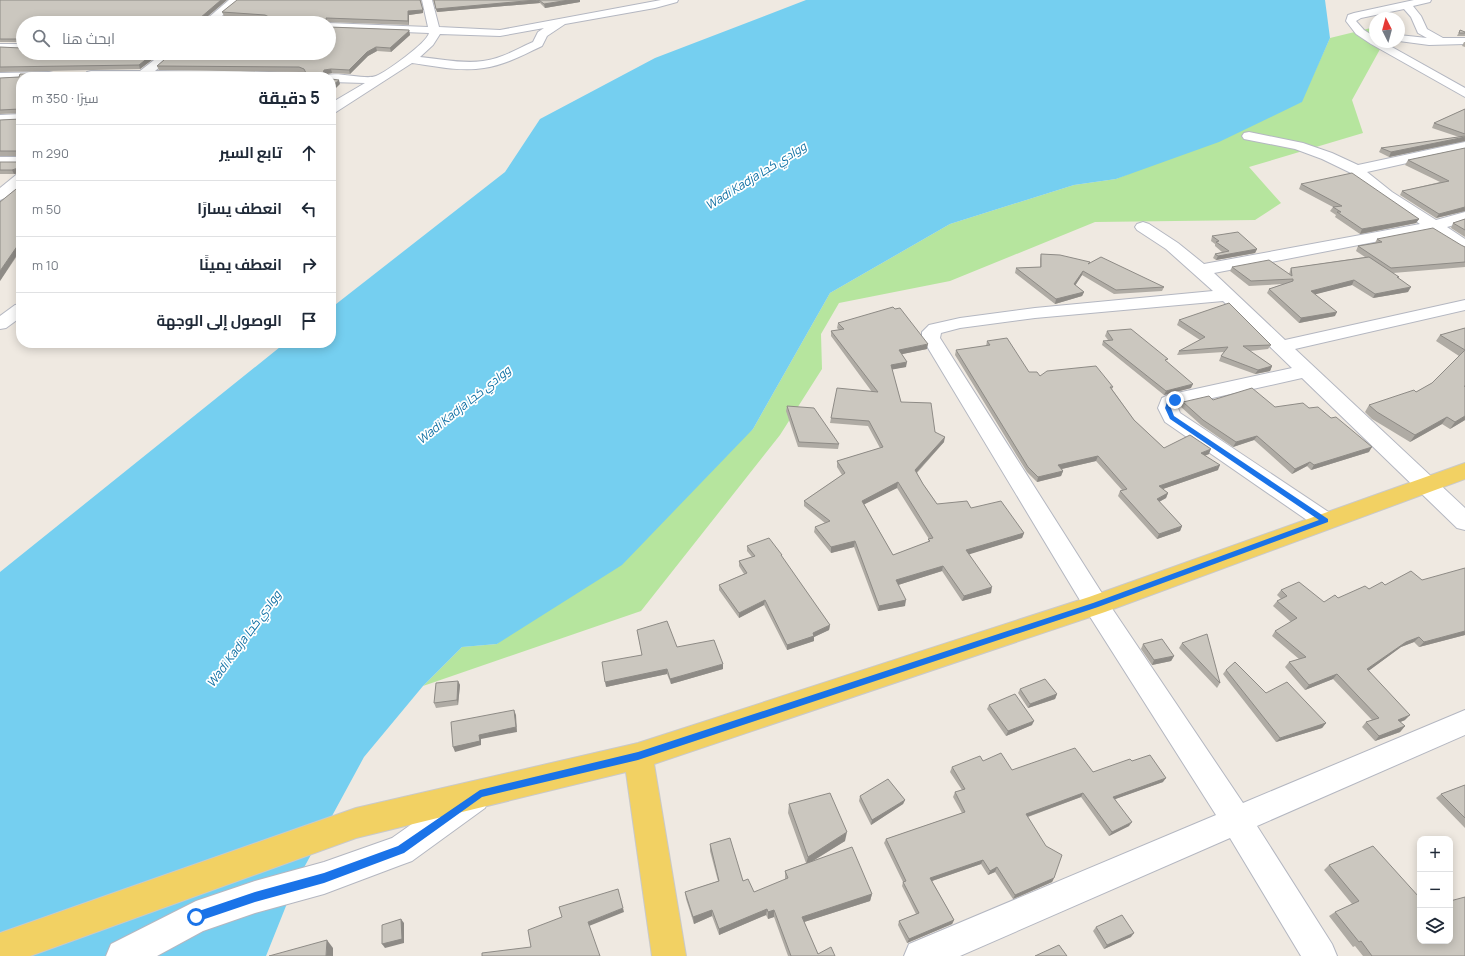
<!DOCTYPE html>
<html lang="ar">
<head>
<meta charset="utf-8">
<style>
	:root { --surface:#fff; --page:#f2f2f3; --text:#1f2937; --muted:#747a83; --line:#e0e1e3 }
	body { margin:0; font-family:Manrope,Cairo,sans-serif; background:var(--page); color:var(--text); direction:rtl }
	.controls { position:absolute; right:12px; bottom:12px; display:grid; overflow:hidden; border-radius:8px; box-shadow:0 2px 10px #0003 }
	.controls button { width:36px; height:36px; display:grid; place-items:center; padding:0; border:0; border-bottom:1px solid var(--line); background:var(--surface); color:var(--text); font:20px sans-serif }
	.compass { position:absolute; left:1369px; top:12px; width:36px; height:36px; border-radius:50%; background:var(--surface); box-shadow:0 2px 10px #0003; rotate:354deg }
	.stop { position:absolute; width:12px; height:12px; margin:-9px; border:3px solid #1a73e8; border-radius:50%; background:#fff }
	.stop.end { background:#1a73e8; border-color:#fff; box-shadow:0 1px 4px #0008 }
	.list { margin:0; padding:0; list-style:none }
	h2 { display:flex; justify-content:space-between; align-items:center; height:52px; margin:0; padding:0 16px; font-size:17px }
	h2 small { font-size:13px; font-weight:400; color:var(--muted) }
	.list li { display:grid; grid-template-columns:26px 1fr auto; gap:12px; align-items:center; box-sizing:border-box; height:56px; padding:0 16px; border-top:1px solid var(--line) }
	.list b { display:block; font-size:15px; white-space:nowrap }
	.list em { font-size:13px; font-style:normal; color:var(--muted) }
	.icon { flex:none; width:22px; height:22px; fill:none; stroke:currentColor; stroke-width:2; stroke-linecap:round; stroke-linejoin:round }
	.map { position:relative; flex:none; width:1465px; height:956px; overflow:hidden; direction:ltr }
	.search { position:absolute; background:var(--surface); box-shadow:0 2px 10px #0003; left:16px; top:16px; width:320px; height:44px; display:flex; align-items:center; gap:10px; box-sizing:border-box; padding:0 14px; border-radius:22px; color:var(--muted); font-size:15px }
	.panel { position:absolute; background:var(--surface); box-shadow:0 2px 10px #0003; left:16px; top:72px; width:320px; height:276px; border-radius:16px; direction:rtl }
	.map>svg:first-child { display:block }
</style>
</head>
<body>
<div class="map">
<svg width="1465" height="956" viewBox="0 0 1465 956">
	<rect width="100%" height="100%" fill="#efe9e1"/>
	<!-- green -->
	<polygon fill="#b6e59e" points="1375,27 1375,42 1384,42 1352,100 1363,133 1249,167 1281,203 1255,220 1095,222 950,281 839,303 821,334 822,369 780,435 641,611 423,686 462,647 497,644 753,429 830,293 950,224 1074,185 1116,179 1301,102 1330,38"/>
	<!-- water -->
	<polygon fill="#75cff0" points="806,0 1325,0 1330,38 1302,102 1219,142 1116,179 1074,185 950,224 830,293 753,429 622,565 497,644 462,647 423,686 364,757 294,886 266,956 0,956 0,572 285,343 331,343 331,308 505,172 540,119 655,58"/>
	<g fill="none" stroke-linecap="round" stroke-linejoin="round">
		<defs>
			<g id="minor">
				<polygon points="229,0 240,0 214,23 202,23"/>
				<path d="M422 0H432L439 27 500 30 661 0H678L677 2 655 8 565 24 547 36 542 46C523 55 505 65 484 68 461 72 435 66 412 63L336 112 331 113V103L365 83 331 82V77H326L327 75C340 72 366 80 376 76 386 72 427 43 429 33L329 29 328 23 428 27ZM544 28 538 32 533 42C517 49 501 59 483 61 463 64 441 59 420 57L433 45 440 34 500 36Z"/>
				<polygon points="1414,0 1431,0 1430,2 1413,6 1421,16 1427,29 1443,38 1465,38 1465,44 1429,45 1399,41 1399,35 1427,38 1418,33 1411,17 1404,9 1361,18 1356,21 1364,30 1375,37 1375,42 1383,42 1465,88 1465,97 1371,44 1356,34 1346,21 1348,15 1354,13"/>
				<rect x="0" y="44" width="23" height="6"/>
				<polygon points="163,53 176,53 155,71 208,70 300,73 304,74 306,77 86,77 85,75 87,72 91,71 140,71"/>
				<polygon points="49,72 53,73 54,77 21,77 21,80 0,81 0,73"/>
				<polygon points="21,114 21,122 0,123 0,115"/>
				<polygon points="1249,132 1303,143 1332,153 1358,165 1465,142 1465,150 1367,172 1392,192 1436,220 1465,212 1465,222 1447,227 1465,239 1465,251 1459,249 1431,231 1214,273 1285,340 1465,300 1465,310 1295,349 1465,508 1465,530 1457,528 1302,378 1181,405 1178,408 1180,413 1333,515 1337,521 1333,527 1325,529 1317,527 1165,422 1158,408 1162,398 1168,395 1292,368 1223,301 1035,318 960,328 941,333 940,338 1105,598 1243,803 1465,710 1465,735 1257,826 1332,944 1337,956 1301,956 1230,838 960,956 904,956 909,944 1216,815 1087,612 922,338 922,332 929,325 960,318 1035,308 1213,291 1166,249 1137,230 1135,227 1137,224 1143,222 1149,224 1178,243 1204,264 1420,224 1382,198 1351,173 1322,159 1295,149 1244,139 1242,136 1244,133"/>
				<rect x="0" y="157" width="21" height="8"/>
				<polygon points="21,174 21,185 5,198 0,200 0,188 16,175"/>
				<polygon points="21,304 21,317 6,328 0,329 0,316 15,305"/>
				<polygon points="474,784 485,788 489,798 485,808 412,861 401,865 324,894 255,913 203,931 157,956 106,956 111,944 196,901 255,881 324,862 392,838 463,788"/>
			</g>
			<polygon id="major" points="1465,463 1465,479 1105,612 654,764 686,956 652,956 626,772 356,838 30,956 0,956 0,933 356,808 638,743 1089,597"/>
		</defs>
		<!-- minor casing -->
		<use href="#minor" stroke="#b4b7c1" stroke-width="2"/>
		<!-- major casing -->
		<use href="#major" stroke="#c9c9c9" stroke-width="2"/>
		<!-- minor -->
		<use href="#minor" fill="#fff" fill-rule="evenodd"/>
		<!-- major -->
		<use href="#major" fill="#f2d163" fill-rule="evenodd"/>
	</g>
	<!-- wall -->
	<g fill="#afaba4" fill-rule="evenodd">
		<polygon points="0,0 227,0 203,20 269,20 266,18 224,16 222,12 237,0 421,0 423,13 409,15 409,25 327,22 23,23 161,53 140,69 0,72 0,47 21,48 22,42 0,42"/>
		<polygon points="433,0 580,0 580,2 545,8 540,3 437,12"/>
		<polygon points="329,27 409,30 410,35 391,52 377,51 368,56 350,74 332,73 327,74 328,74 329,77 21,77 21,173 14,174 0,174 0,162 19,162 20,161 20,156 0,156 0,120 20,119 20,113 0,114 0,78 19,77 20,74 305,74 305,73 300,72 159,70 157,66 172,53 329,53"/>
		<polygon points="1460,30 1465,32 1465,36 1457,36"/>
		<polygon points="1464,42 1465,42 1465,47 1462,46"/>
		<polygon points="1465,109 1465,141 1389,157 1379,152 1381,148 1459,137 1432,128 1434,123"/>
		<polygon points="1465,148 1465,211 1436,218 1400,195 1402,191 1440,182 1405,165 1408,160"/>
		<polygon points="1301,184 1419,219 1416,223 1360,234 1335,217 1336,215 1330,211 1333,207 1299,189"/>
		<polygon points="21,185 21,250 0,281"/>
		<polygon points="1465,219 1465,237 1451,228 1453,223"/>
		<polygon points="1212,236 1257,249 1255,253 1216,260 1213,258 1215,254 1222,252 1215,246 1215,244 1211,241"/>
		<polygon points="1377,239 1461,245 1465,247 1465,267 1393,273 1399,277 1398,278 1408,292 1373,298 1352,285 1315,294 1335,316 1299,323 1267,293 1269,289 1283,284 1249,286 1230,271 1232,267 1289,274 1291,268 1365,257 1356,251 1358,246 1375,243"/>
		<polygon points="1041,254 1090,262 1089,263 1164,287 1162,291 1114,294 1082,275 1075,285 1084,292 1082,296 1055,304 1015,273 1016,268 1040,267 1040,259"/>
		<polygon points="1179,320 1271,345 1268,349 1250,351 1272,366 1270,371 1255,374 1219,361 1221,356 1224,352 1177,355 1179,351 1200,340 1177,325"/>
		<path d="M838 323 927 349 902 354 906 367 892 369 901 402 935 432 944 442 917 473 923 484 937 504 971 508 1024 533 1022 538 968 554 991 593 962 601 942 571 898 585 905 606 878 611 854 547 831 553 814 532 815 527 825 523 804 506V501L842 475 837 467V461L880 448 868 426 830 423 831 418 872 392 831 336V331L839 330 837 328ZM897 488 929 539 928 542 893 555 864 504Z"/>
		<polygon points="1465,328 1465,420 1450,429 1442,424 1410,442 1372,419 1365,412 1369,405 1416,392 1432,383 1459,356 1436,341 1440,335"/>
		<polygon points="1107,331 1167,362 1191,388 1164,395 1102,345 1103,341 1108,340 1105,336"/>
		<polygon points="987,341 1029,372 1040,376 1113,387 1112,389 1134,420 1164,448 1209,454 1205,456 1218,470 1163,489 1168,493 1166,498 1159,502 1182,526 1180,531 1157,539 1118,496 1120,491 1122,490 1096,461 1062,469 1063,471 1061,476 1037,482 1027,472 955,355 956,350 986,346"/>
		<polygon points="1213,400 1275,407 1309,408 1369,452 1311,470 1307,466 1292,474 1254,440 1233,447 1201,425 1181,407 1183,402"/>
		<polygon points="787,406 839,444 838,449 798,447 786,411"/>
		<polygon points="747,546 782,558 830,625 829,630 814,637 814,641 787,650 764,605 739,618 719,590 719,585 744,574 739,566 739,561 752,557 747,551"/>
		<polygon points="1385,585 1465,635 1419,647 1414,642 1401,647 1368,671 1405,720 1400,722 1405,726 1400,732 1375,741 1362,727 1366,722 1372,720 1333,679 1305,690 1285,667 1289,662 1299,659 1272,636 1275,631 1291,622 1273,606 1277,601 1281,599 1277,595 1281,590 1324,602"/>
		<polygon points="637,630 677,647 723,669 671,684 667,674 606,687 642,655"/>
		<polygon points="1182,643 1220,683 1217,688 1179,648"/>
		<polygon points="1143,644 1174,656 1171,661 1152,665 1141,649"/>
		<polygon points="1226,670 1266,693 1326,723 1322,728 1276,742 1223,674"/>
		<polygon points="458,681 460,685 458,705 436,708 434,703"/>
		<polygon points="1020,689 1057,694 1055,699 1028,708 1018,693"/>
		<polygon points="989,705 1032,725 1006,736 987,709"/>
		<polygon points="983,761 1012,770 1093,772 1132,761 1163,782 1115,799 1129,826 1109,836 1081,797 1028,817 1054,878 1052,882 1013,899 995,872 988,875 981,864 932,881 954,920 952,924 907,943 898,925 899,921 916,914 902,886 903,882 884,843 886,839 962,813 953,797 955,792 962,790 950,772 952,767"/>
		<polygon points="1465,785 1465,828 1436,798 1441,794"/>
		<polygon points="860,796 905,800 903,804 871,825 859,801"/>
		<polygon points="789,804 845,841 813,861 872,894 870,901 804,922 818,954 835,956 788,956 774,917 768,919 766,915 719,935 712,916 694,924 686,899 685,892 718,881 710,851 710,844 754,892 785,880 785,871 806,863 788,813"/>
		<polygon points="1329,865 1465,956 1363,956 1355,946 1353,947 1329,916 1335,912 1352,904 1324,870"/>
		<polygon points="1096,927 1131,937 1104,949 1093,931"/>
	</g>
	<!-- shaded-wall -->
	<g fill="#8e8b86">
		<polygon points="221,0 227,0 201,22 200,20 200,18"/>
		<polygon points="539,0 540,3 437,12 436,9"/>
		<polygon points="569,0 580,0 580,2 545,8 544,4"/>
		<polygon points="423,10 423,13 409,15 409,25 408,21 408,11"/>
		<polygon points="409,30 410,35 391,52 390,48"/>
		<polygon points="376,47 377,51 368,56 350,74 349,70 367,52"/>
		<polygon points="154,53 161,53 140,69 139,65"/>
		<polygon points="331,69 332,73 326,74 323,73 324,70"/>
		<polygon points="339,80 340,84 331,93 331,87"/>
		<polygon points="1465,137 1465,141 1389,157 1391,152"/>
		<polygon points="18,168 21,173 14,174 12,170"/>
		<polygon points="1465,207 1465,211 1436,218 1439,214"/>
		<polygon points="1419,219 1416,223 1360,234 1362,229"/>
		<polygon points="18,245 20,250 0,281 0,271"/>
		<polygon points="1257,249 1255,253 1216,260 1218,256"/>
		<polygon points="1083,271 1082,275 1073,289 1074,284"/>
		<polygon points="1354,280 1352,285 1309,296 1311,291"/>
		<polygon points="1411,287 1408,292 1373,298 1375,294"/>
		<polygon points="1084,292 1082,296 1055,304 1056,299"/>
		<polygon points="1337,312 1335,316 1299,323 1301,318"/>
		<polygon points="928,344 927,349 898,355 899,350"/>
		<polygon points="907,362 906,367 890,370 891,365"/>
		<polygon points="1272,366 1270,371 1255,374 1258,370"/>
		<polygon points="1193,384 1191,388 1164,395 1166,391"/>
		<polygon points="1465,416 1465,420 1450,429 1455,422"/>
		<polygon points="1447,417 1442,424 1410,442 1415,435"/>
		<polygon points="1257,436 1254,440 1233,447 1236,442"/>
		<polygon points="945,437 944,442 914,475 915,470"/>
		<polygon points="1372,447 1369,452 1311,470 1314,465"/>
		<polygon points="1211,449 1209,454 1198,458 1201,453"/>
		<polygon points="1098,456 1096,461 1057,470 1058,465"/>
		<polygon points="1310,462 1307,466 1292,474 1295,469"/>
		<polygon points="1220,465 1218,470 1157,491 1159,486"/>
		<polygon points="1063,471 1061,476 1037,482 1038,477"/>
		<polygon points="898,482 897,488 861,506 862,501"/>
		<polygon points="1168,493 1166,498 1155,504 1157,499"/>
		<polygon points="1182,526 1180,531 1157,539 1159,534"/>
		<polygon points="1024,533 1022,538 964,556 966,550"/>
		<polygon points="855,541 854,547 831,553 831,547"/>
		<polygon points="943,566 942,571 895,586 896,580"/>
		<polygon points="992,587 991,593 962,601 964,596"/>
		<polygon points="765,600 764,605 739,618 739,613"/>
		<polygon points="906,600 905,606 878,611 879,606"/>
		<polygon points="830,625 829,630 814,637 814,641 787,650 787,645"/>
		<polygon points="1465,631 1465,635 1419,647 1424,642"/>
		<polygon points="1419,637 1414,642 1401,647 1363,675 1367,669 1406,642"/>
		<polygon points="1174,656 1171,661 1152,665 1154,660"/>
		<polygon points="723,664 723,669 671,684 670,679"/>
		<polygon points="667,669 667,674 606,687 605,682"/>
		<polygon points="1337,674 1333,679 1305,690 1309,685"/>
		<polygon points="458,681 460,685 458,705 457,700"/>
		<polygon points="1057,694 1055,699 1028,708 1030,704"/>
		<polygon points="514,710 516,715 517,732 481,739 481,745 455,752 453,747 479,735"/>
		<polygon points="1410,715 1405,720 1393,725 1398,720"/>
		<polygon points="1034,721 1032,725 1006,736 1008,731"/>
		<polygon points="1326,723 1322,728 1276,742 1280,738"/>
		<polygon points="1405,726 1400,732 1375,741 1379,736"/>
		<polygon points="1166,778 1163,782 1110,801 1113,797"/>
		<polygon points="1083,793 1081,797 1024,818 1026,814"/>
		<polygon points="905,800 903,804 871,825 872,820"/>
		<polygon points="1132,822 1129,826 1109,836 1112,832"/>
		<polygon points="847,832 845,841 806,865 808,857"/>
		<polygon points="983,860 981,864 929,882 930,878"/>
		<polygon points="997,867 995,872 988,875 990,871"/>
		<polygon points="1054,878 1052,882 1013,899 1015,895"/>
		<polygon points="872,894 870,901 801,923 802,917"/>
		<polygon points="623,908 624,912 589,926 588,922"/>
		<polygon points="767,909 766,915 719,935 719,929"/>
		<polygon points="712,910 712,916 694,924 693,917"/>
		<polygon points="774,910 774,917 768,919 768,912"/>
		<polygon points="401,919 404,923 404,943 385,948 382,944"/>
		<polygon points="954,920 952,924 907,943 909,939"/>
		<polygon points="1134,933 1131,937 1104,949 1107,945"/>
		<polygon points="327,940 333,948 333,956 326,956"/>
	</g>
	<!-- building -->
	<g fill="#cbc7bf" stroke="#8e8b86" fill-rule="evenodd">
		<polygon points="0,0 221,0 200,18 200,20 271,20 271,18 265,15 222,12 237,0 420,0 423,10 408,11 408,21 326,18 327,23 23,23 23,53 154,53 139,65 0,67 0,47 21,48 23,40 21,39 0,39"/>
		<polygon points="434,0 536,0 436,9"/>
		<polygon points="539,0 569,0 544,4"/>
		<polygon points="329,27 409,30 409,31 390,48 376,47 367,52 349,70 331,69 324,70 323,73 328,74 329,77 21,77 21,170 20,170 18,168 12,170 0,170 0,162 19,162 20,161 20,153 19,151 0,151 0,120 20,119 20,109 0,110 0,78 19,77 20,74 305,74 306,73 304,69 299,67 157,66 172,53 329,53"/>
		<polygon points="1460,30 1465,32 1465,33 1459,33"/>
		<polygon points="331,79 339,80 331,87"/>
		<polygon points="1465,109 1465,134 1434,123"/>
		<polygon points="1465,136 1465,137 1391,152 1381,148"/>
		<polygon points="1465,148 1465,207 1439,214 1402,191 1449,181 1408,160"/>
		<polygon points="1352,173 1419,219 1362,229 1337,212 1341,212 1333,207 1342,206 1301,184"/>
		<polygon points="21,185 21,245 18,245 0,271 0,202"/>
		<polygon points="1465,219 1465,230 1453,223"/>
		<polygon points="1433,228 1461,245 1465,247 1465,262 1391,268 1358,246 1382,242 1377,239"/>
		<polygon points="1238,232 1257,249 1218,256 1215,254 1229,251 1216,242 1219,241 1212,236"/>
		<polygon points="1041,254 1060,255 1090,262 1088,264 1101,257 1164,287 1116,290 1083,271 1074,284 1084,292 1056,299 1016,268 1041,267"/>
		<polygon points="1369,257 1399,277 1397,277 1411,287 1375,294 1354,280 1311,291 1337,312 1301,318 1269,289 1293,281 1293,279 1251,281 1232,267 1269,260 1292,276 1291,268"/>
		<polygon points="1229,303 1271,345 1243,346 1272,366 1258,370 1221,356 1228,347 1179,351 1205,337 1179,320"/>
		<path d="M893 307 895 309 900 308 928 344 899 350 907 362 891 365 901 402 931 403 935 432 945 437 915 470 923 484 937 504 967 501 971 508 1001 501 1024 533 966 550 992 587 964 596 943 566 896 580 906 600 879 606 855 541 831 547 815 527 830 521 804 501 845 473 837 461 883 447 869 421 831 418 837 388 878 392 831 331 844 329 838 323ZM898 482 933 538 928 539 930 541 893 555 862 501Z"/>
		<polygon points="1465,328 1465,350 1440,335"/>
		<polygon points="1131,329 1168,359 1165,360 1193,384 1166,391 1103,341 1113,340 1107,331"/>
		<polygon points="1007,338 1029,372 1037,372 1040,376 1047,371 1096,366 1113,387 1110,387 1134,420 1164,448 1190,435 1211,449 1201,453 1220,465 1159,486 1168,493 1157,499 1182,526 1159,534 1120,491 1127,489 1098,456 1058,465 1063,471 1038,477 1028,467 956,350 990,345 987,341"/>
		<polygon points="1465,350 1465,386 1464,386 1465,387 1465,416 1455,422 1447,417 1415,435 1377,412 1369,405 1414,390 1416,392 1432,383"/>
		<polygon points="1252,388 1275,407 1303,403 1309,408 1318,407 1331,418 1336,417 1372,447 1314,465 1310,462 1295,469 1257,436 1236,442 1203,420 1183,402 1209,396 1213,400 1216,399"/>
		<polygon points="787,406 814,408 839,444 799,442"/>
		<polygon points="769,538 782,555 781,555 830,625 813,633 814,636 787,645 765,600 739,613 719,585 747,573 739,561 755,556 747,546"/>
		<polygon points="1465,568 1465,631 1424,642 1419,637 1406,642 1367,669 1410,715 1398,720 1405,726 1379,736 1366,722 1379,718 1337,674 1309,685 1289,662 1306,657 1275,631 1297,618 1277,601 1287,596 1281,590 1299,582 1324,602 1335,595 1338,598 1365,586 1369,589 1382,582 1385,585 1411,571 1422,580"/>
		<polygon points="667,621 677,647 714,640 723,664 670,679 667,669 605,682 602,662 642,655 637,630"/>
		<polygon points="1207,634 1220,683 1182,643"/>
		<polygon points="1162,639 1174,656 1154,660 1143,644"/>
		<polygon points="1235,662 1266,693 1287,682 1326,723 1280,738 1226,670"/>
		<polygon points="1045,679 1057,694 1030,704 1020,689"/>
		<polygon points="458,681 457,700 434,703 436,683"/>
		<polygon points="1015,694 1034,721 1008,731 989,705"/>
		<polygon points="514,710 516,727 479,735 480,741 453,747 451,722"/>
		<polygon points="1075,748 1093,772 1130,759 1132,761 1150,755 1166,778 1113,797 1132,822 1112,832 1083,793 1026,814 1046,846 1062,855 1054,878 1015,895 997,867 990,871 983,860 930,878 954,920 909,939 899,921 919,913 903,882 906,881 886,839 965,812 955,792 965,789 952,767 980,756 983,761 1001,753 1012,770"/>
		<polygon points="888,779 905,800 872,820 860,796"/>
		<polygon points="1465,785 1465,818 1441,794"/>
		<polygon points="830,793 847,832 808,857 789,804"/>
		<polygon points="730,838 743,881 748,879 754,892 788,878 785,871 852,847 872,894 802,917 818,954 831,947 835,956 791,956 774,910 768,912 767,909 719,929 712,910 693,917 685,892 719,881 710,844"/>
		<polygon points="1373,846 1419,897 1420,897 1420,941 1450,941 1450,901 1465,897 1465,956 1372,956 1361,941 1359,942 1335,912 1359,901 1329,865"/>
		<polygon points="618,889 623,908 588,922 600,956 482,956 482,953 531,947 528,930 562,917 559,907"/>
		<polygon points="1122,915 1134,933 1107,945 1096,927"/>
		<polygon points="401,919 402,939 382,944 382,925"/>
		<polygon points="327,940 326,956 269,956"/>
		<polygon points="1059,945 1067,956 1035,956"/>
	</g>
	<!-- route -->
	<polygon fill="#1a73e8" points="1175,398 1178,400 1172,404 1171,408 1174,416 1328,519 1328,522 1098,607 638,760 482,797 404,853 324,883 255,902 196,922 193,920 192,917 193,913 196,912 255,892 324,873 398,846 480,790 638,752 1093,603 1319,520 1170,419 1165,408 1167,402"/>
	<g text-anchor="middle" stroke-width="3.5" stroke-linejoin="round" paint-order="stroke">
		<!-- water labels -->
		<g font-size="12" font-style="italic" fill="#0d6fa3" stroke="#fff">
			<text transform="translate(756 176) rotate(-32)" y="4">Wadi Kadja ووادي كجا</text>
			<text transform="translate(464 405) rotate(-39)" y="4">Wadi Kadja ووادي كجا</text>
			<text transform="translate(244 639) rotate(-54)" y="4">Wadi Kadja ووادي كجا</text>
		</g>
	</g>
</svg>
<div class="controls">
<button>+</button>
<button>−</button>
<button><svg class="icon" aria-label="layers" viewBox="0 0 24 24"><path d="M12 4l9 5-9 5-9-5zM3 14l9 5 9-5"/></svg></button>
</div>
<svg class="compass" viewBox="-18 -18 36 36"><path d="M0-13l5 13h-10z" fill="#e53935"/><path d="M0 13l5-13h-10z" fill="#747a83"/></svg>
<div class="stop" style="left:196px;top:917px"></div>
<div class="stop end" style="left:1175px;top:400px"></div>
<div class="search"><svg class="icon" aria-label="search" viewBox="0 0 24 24"><circle cx="10" cy="10" r="6"/><path d="M15 15l6 6"/></svg>ابحث هنا</div>
<section class="panel">
<h2>5 دقيقة<small>سيرًا · 350 m</small></h2>
<ul class="list">
<li><svg class="icon" aria-label="ahead" viewBox="0 0 24 24"><path d="M12 20V5M6 11l6-6 6 6"/></svg><div><b>تابع السير</b></div><em>290 m</em></li>
<li><svg class="icon" aria-label="left" viewBox="0 0 24 24"><path d="M17 20v-9H6M10 6l-5 5 5 5"/></svg><div><b>انعطف يسارًا</b></div><em>50 m</em></li>
<li><svg class="icon" aria-label="right" viewBox="0 0 24 24"><path d="M7 20v-9h11M14 6l5 5-5 5"/></svg><div><b>انعطف يمينًا</b></div><em>10 m</em></li>
<li><svg class="icon" aria-label="arrive" viewBox="0 0 24 24"><path d="M6 21V4h12l-3 4 3 4H6"/></svg><div><b>الوصول إلى الوجهة</b></div></li>
</ul>
</section>
</div>
</body>
</html>
